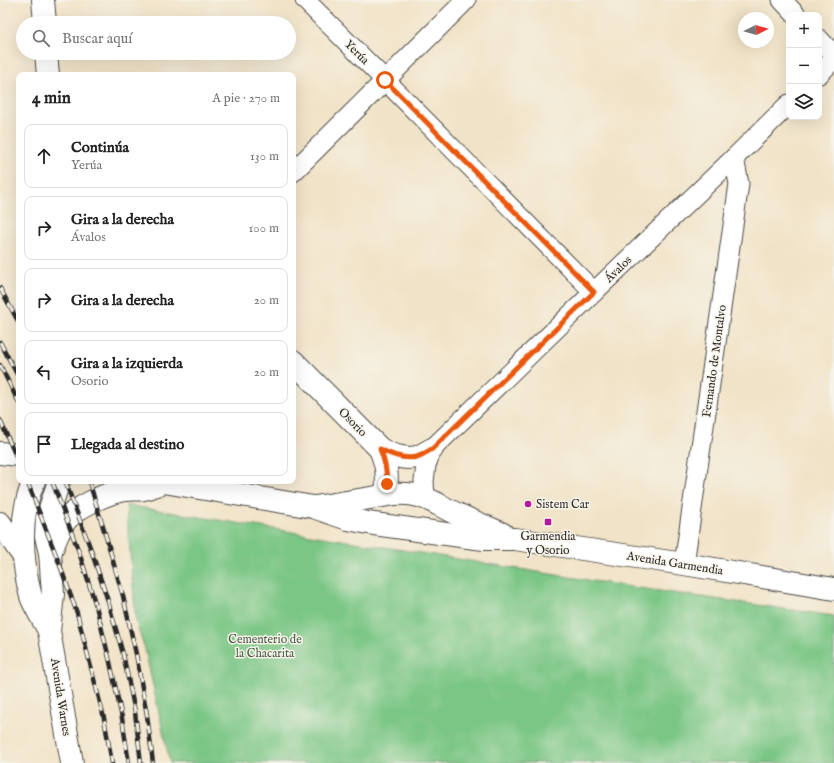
<!DOCTYPE html>
<html lang="es">
<head>
<meta charset="utf-8">
<style>
	:root { --surface:#fff; --page:#f6f6f6; --text:#222; --muted:#767676; --line:#e0e0e0 }
	body { margin:0; font-family:"IM FELL English",serif; background:var(--page); color:var(--text) }
	.controls { position:absolute; right:12px; top:12px; display:grid; overflow:hidden; border-radius:8px; box-shadow:0 4px 16px #0002 }
	.controls button { width:36px; height:36px; display:grid; place-items:center; padding:0; border:0; border-bottom:1px solid var(--line); background:var(--surface); color:var(--text); font:20px sans-serif }
	.compass { position:absolute; left:738px; top:12px; width:36px; height:36px; border-radius:50%; background:var(--surface); box-shadow:0 4px 16px #0002; rotate:85deg }
	.stop { position:absolute; width:12px; height:12px; margin:-9px; border:3px solid #ea580c; border-radius:50%; background:#fff }
	.stop.end { background:#ea580c; border-color:#fff; box-shadow:0 1px 4px #0008 }
	.list { margin:0; padding:0; list-style:none }
	h2 { display:flex; justify-content:space-between; align-items:center; height:52px; margin:0; padding:0 16px; font-size:17px }
	h2 small { font-size:13px; font-weight:400; color:var(--muted) }
	.list li { display:grid; grid-template-columns:26px 1fr auto; gap:12px; align-items:center; box-sizing:border-box; height:64px; margin:0 8px 8px; padding:0 8px; border:1px solid var(--line); border-radius:8px }
	.list b { display:block; font-size:15px; white-space:nowrap }
	.list p { margin:0; font-size:13px; white-space:nowrap; color:var(--muted) }
	.list em { font-size:13px; font-style:normal; color:var(--muted) }
	.icon { flex:none; width:22px; height:22px; fill:none; stroke:currentColor; stroke-width:2; stroke-linecap:round; stroke-linejoin:round }
	.map { position:relative; flex:none; width:834px; height:763px; overflow:hidden }
	.search { position:absolute; background:var(--surface); box-shadow:0 4px 16px #0002; left:16px; top:16px; width:280px; height:44px; display:flex; align-items:center; gap:10px; box-sizing:border-box; padding:0 14px; border-radius:22px; color:var(--muted); font-size:15px }
	.panel { position:absolute; background:var(--surface); box-shadow:0 4px 16px #0002; left:16px; top:72px; width:280px; height:412px; border-radius:8px }
	.map>svg:first-child { display:block }
</style>
</head>
<body>
<div class="map">
<svg width="834" height="763" viewBox="0 0 834 763">
	<rect width="100%" height="100%" fill="#f7f3e8"/>
	<filter id="ink" filterUnits="userSpaceOnUse"><feTurbulence type="fractalNoise" baseFrequency=".025" numOctaves="2"/><feDisplacementMap in="SourceGraphic" scale="8" xChannelSelector="R" yChannelSelector="G"/><feConvolveMatrix kernelMatrix="1 2 1 2 8 2 1 2 1" color-interpolation-filters="sRGB"/></filter>
	<filter id="wash" filterUnits="userSpaceOnUse"><feTurbulence type="fractalNoise" baseFrequency=".012" numOctaves="4" result="noise"/><feDisplacementMap in="SourceGraphic" scale="16" xChannelSelector="R" yChannelSelector="G"/><feGaussianBlur stdDeviation="0.9" result="paint"/><feColorMatrix in="noise" values="0 0 0 0 0 0 0 0 0 0 0 0 0 0 0 0 0 1.4 0 .05"/><feComposite in="paint" operator="in"/></filter>
	<g filter="url(#wash)">
		<rect width="100%" height="100%" fill="#f1e3c7"/>
		<!-- green -->
		<polygon fill="#7ac685" stroke="#527858" points="126,505 618,585 834,616 834,763 170,763 145,649 136,622"/>
	</g>
	<g filter="url(#ink)">
		<g fill="none" stroke-linecap="round" stroke-linejoin="round">
			<defs>
				<g id="minor">
					<polyline points="305,0 385,80 594,292"/>
					<polyline points="782,0 796,15"/>
					<polyline points="819,39 834,55"/>
					<polyline points="819,74 834,59"/>
					<polyline points="293,172 466,0"/>
					<polyline points="425,498 424,481 426,465 432,449 594,292 734,158 789,104"/>
					<polyline points="684,564 739,184 734,158"/>
				</g>
				<g id="tertiary">
					<path d="M293 361 380 449C387 466 388 477 386 495"/>
					<path d="M380 449C391 455 403 460 417 457 422 455 427 452 432 449"/>
				</g>
				<g id="secondary">
					<polyline points="43,0 45,23"/>
					<polyline points="46,53 48,75"/>
					<polyline points="0,453 19,455"/>
					<path d="M34 481C20 512 21 551 28 584 29 589 30 594 32 599 36 609 44 621 49 631"/>
					<polyline points="59,481 47,518 46,536 50,553 53,594 49,631 72,763"/>
					<polyline points="162,481 164,482 313,507 348,519 374,524 468,537 484,539 515,539 684,564 834,589"/>
					<path d="M315 507 395 494C423 492 433 503 457 514 472 521 487 527 503 534"/>
					<polyline points="0,523 24,557"/>
					<path d="M50 553C55 542 59 529 66 520 77 507 103 495 119 491 127 489 135 490 144 489 150 488 157 484 164 482"/>
				</g>
			</defs>
			<!-- minor casing -->
			<use href="#minor" stroke="#494742" stroke-width="21"/>
			<!-- tertiary casing -->
			<use href="#tertiary" stroke="#494742" stroke-width="24"/>
			<!-- secondary casing -->
			<use href="#secondary" stroke="#494742" stroke-width="24"/>
			<!-- minor -->
			<use href="#minor" stroke="#fff" stroke-width="19"/>
			<!-- tertiary -->
			<use href="#tertiary" stroke="#fff" stroke-width="22"/>
			<!-- secondary -->
			<use href="#secondary" stroke="#fff" stroke-width="22"/>
			<defs>
				<g id="rail">
					<polyline points="0,288 19,323"/>
					<polyline points="0,342 19,378"/>
					<polyline points="0,365 19,403"/>
					<polyline points="0,420 19,463"/>
					<polyline points="27,481 58,560 77,613 104,718 112,763"/>
					<polyline points="52,481 79,552 96,606 110,662 122,718 129,763"/>
					<polyline points="65,481 90,547 108,601 123,654 135,712 141,763"/>
					<polyline points="89,481 107,540 123,596 136,654 147,715 153,763"/>
				</g>
			</defs>
			<!-- rail casing -->
			<use href="#rail" stroke="#2b2b2b" stroke-width="4.5"/>
			<!-- rail -->
			<use href="#rail" stroke="#f7f3e8" stroke-width="3" stroke-dasharray="9" stroke-linecap="butt"/>
		</g>
	</g>
	<g fill="none" stroke-linecap="round" stroke-linejoin="round" filter="url(#ink)">
		<!-- route -->
		<path stroke="#ea580c" stroke-width="5" d="M385 80 594 292 432 449C427 452 422 455 417 457 403 460 391 455 380 449 385 461 387 471 387 484"/>
	</g>
	<!-- markers -->
	<g fill="#b5179e" stroke="#f7f3e8" stroke-width="1.5">
		<circle cx="528" cy="504" r="4"/>
		<rect x="544" y="518" width="8" height="8" rx="2"/>
	</g>
	<g text-anchor="middle" stroke-width="3" stroke-linejoin="round" paint-order="stroke">
		<!-- street labels -->
		<g font-size="12" fill="#2b2b2b" stroke="#f7f3e8">
			<text transform="translate(357 52) rotate(45)" y="4">Yerúa</text>
			<text transform="translate(618 269) rotate(-44)" y="4">Ávalos</text>
			<text transform="translate(714 361) rotate(-82)" y="4">Fernando de Montalvo</text>
			<text transform="translate(353 422) rotate(45)" y="4">Osorio</text>
			<text transform="translate(675 563) rotate(9)" y="4">Avenida Garmendia</text>
			<text transform="translate(61 697) rotate(81)" y="4">Avenida Warnes</text>
		</g>
		<!-- poi labels -->
		<g font-size="12" fill="#2b2b2b" stroke="#f7f3e8" text-anchor="start">
			<text x="536" y="508">Sistem Car</text>
			<text x="548" y="540" text-anchor="middle">Garmendia<tspan x="548" dy="14">y Osorio</tspan></text>
		</g>
		<!-- park labels -->
		<g font-size="12" fill="#435a46" stroke="#f7f3e8">
			<text x="265" y="643">Cementerio de<tspan x="265" dy="14">la Chacarita</tspan></text>
		</g>
	</g>
</svg>
<div class="controls">
<button>+</button>
<button>−</button>
<button><svg class="icon" aria-label="layers" viewBox="0 0 24 24"><path d="M12 4l9 5-9 5-9-5zM3 14l9 5 9-5"/></svg></button>
</div>
<svg class="compass" viewBox="-18 -18 36 36"><path d="M0-13l5 13h-10z" fill="#e53935"/><path d="M0 13l5-13h-10z" fill="#767676"/></svg>
<div class="stop" style="left:385px;top:80px"></div>
<div class="stop end" style="left:387px;top:484px"></div>
<div class="search"><svg class="icon" aria-label="search" viewBox="0 0 24 24"><circle cx="10" cy="10" r="6"/><path d="M15 15l6 6"/></svg>Buscar aquí</div>
<section class="panel">
<h2>4 min<small>A pie · 270 m</small></h2>
<ul class="list">
<li><svg class="icon" aria-label="ahead" viewBox="0 0 24 24"><path d="M12 20V5M6 11l6-6 6 6"/></svg><div><b>Continúa</b><p>Yerúa</p></div><em>130 m</em></li>
<li><svg class="icon" aria-label="right" viewBox="0 0 24 24"><path d="M7 20v-9h11M14 6l5 5-5 5"/></svg><div><b>Gira a la derecha</b><p>Ávalos</p></div><em>100 m</em></li>
<li><svg class="icon" aria-label="right" viewBox="0 0 24 24"><path d="M7 20v-9h11M14 6l5 5-5 5"/></svg><div><b>Gira a la derecha</b></div><em>20 m</em></li>
<li><svg class="icon" aria-label="left" viewBox="0 0 24 24"><path d="M17 20v-9H6M10 6l-5 5 5 5"/></svg><div><b>Gira a la izquierda</b><p>Osorio</p></div><em>20 m</em></li>
<li><svg class="icon" aria-label="arrive" viewBox="0 0 24 24"><path d="M6 21V4h12l-3 4 3 4H6"/></svg><div><b>Llegada al destino</b></div></li>
</ul>
</section>
</div>
</body>
</html>
